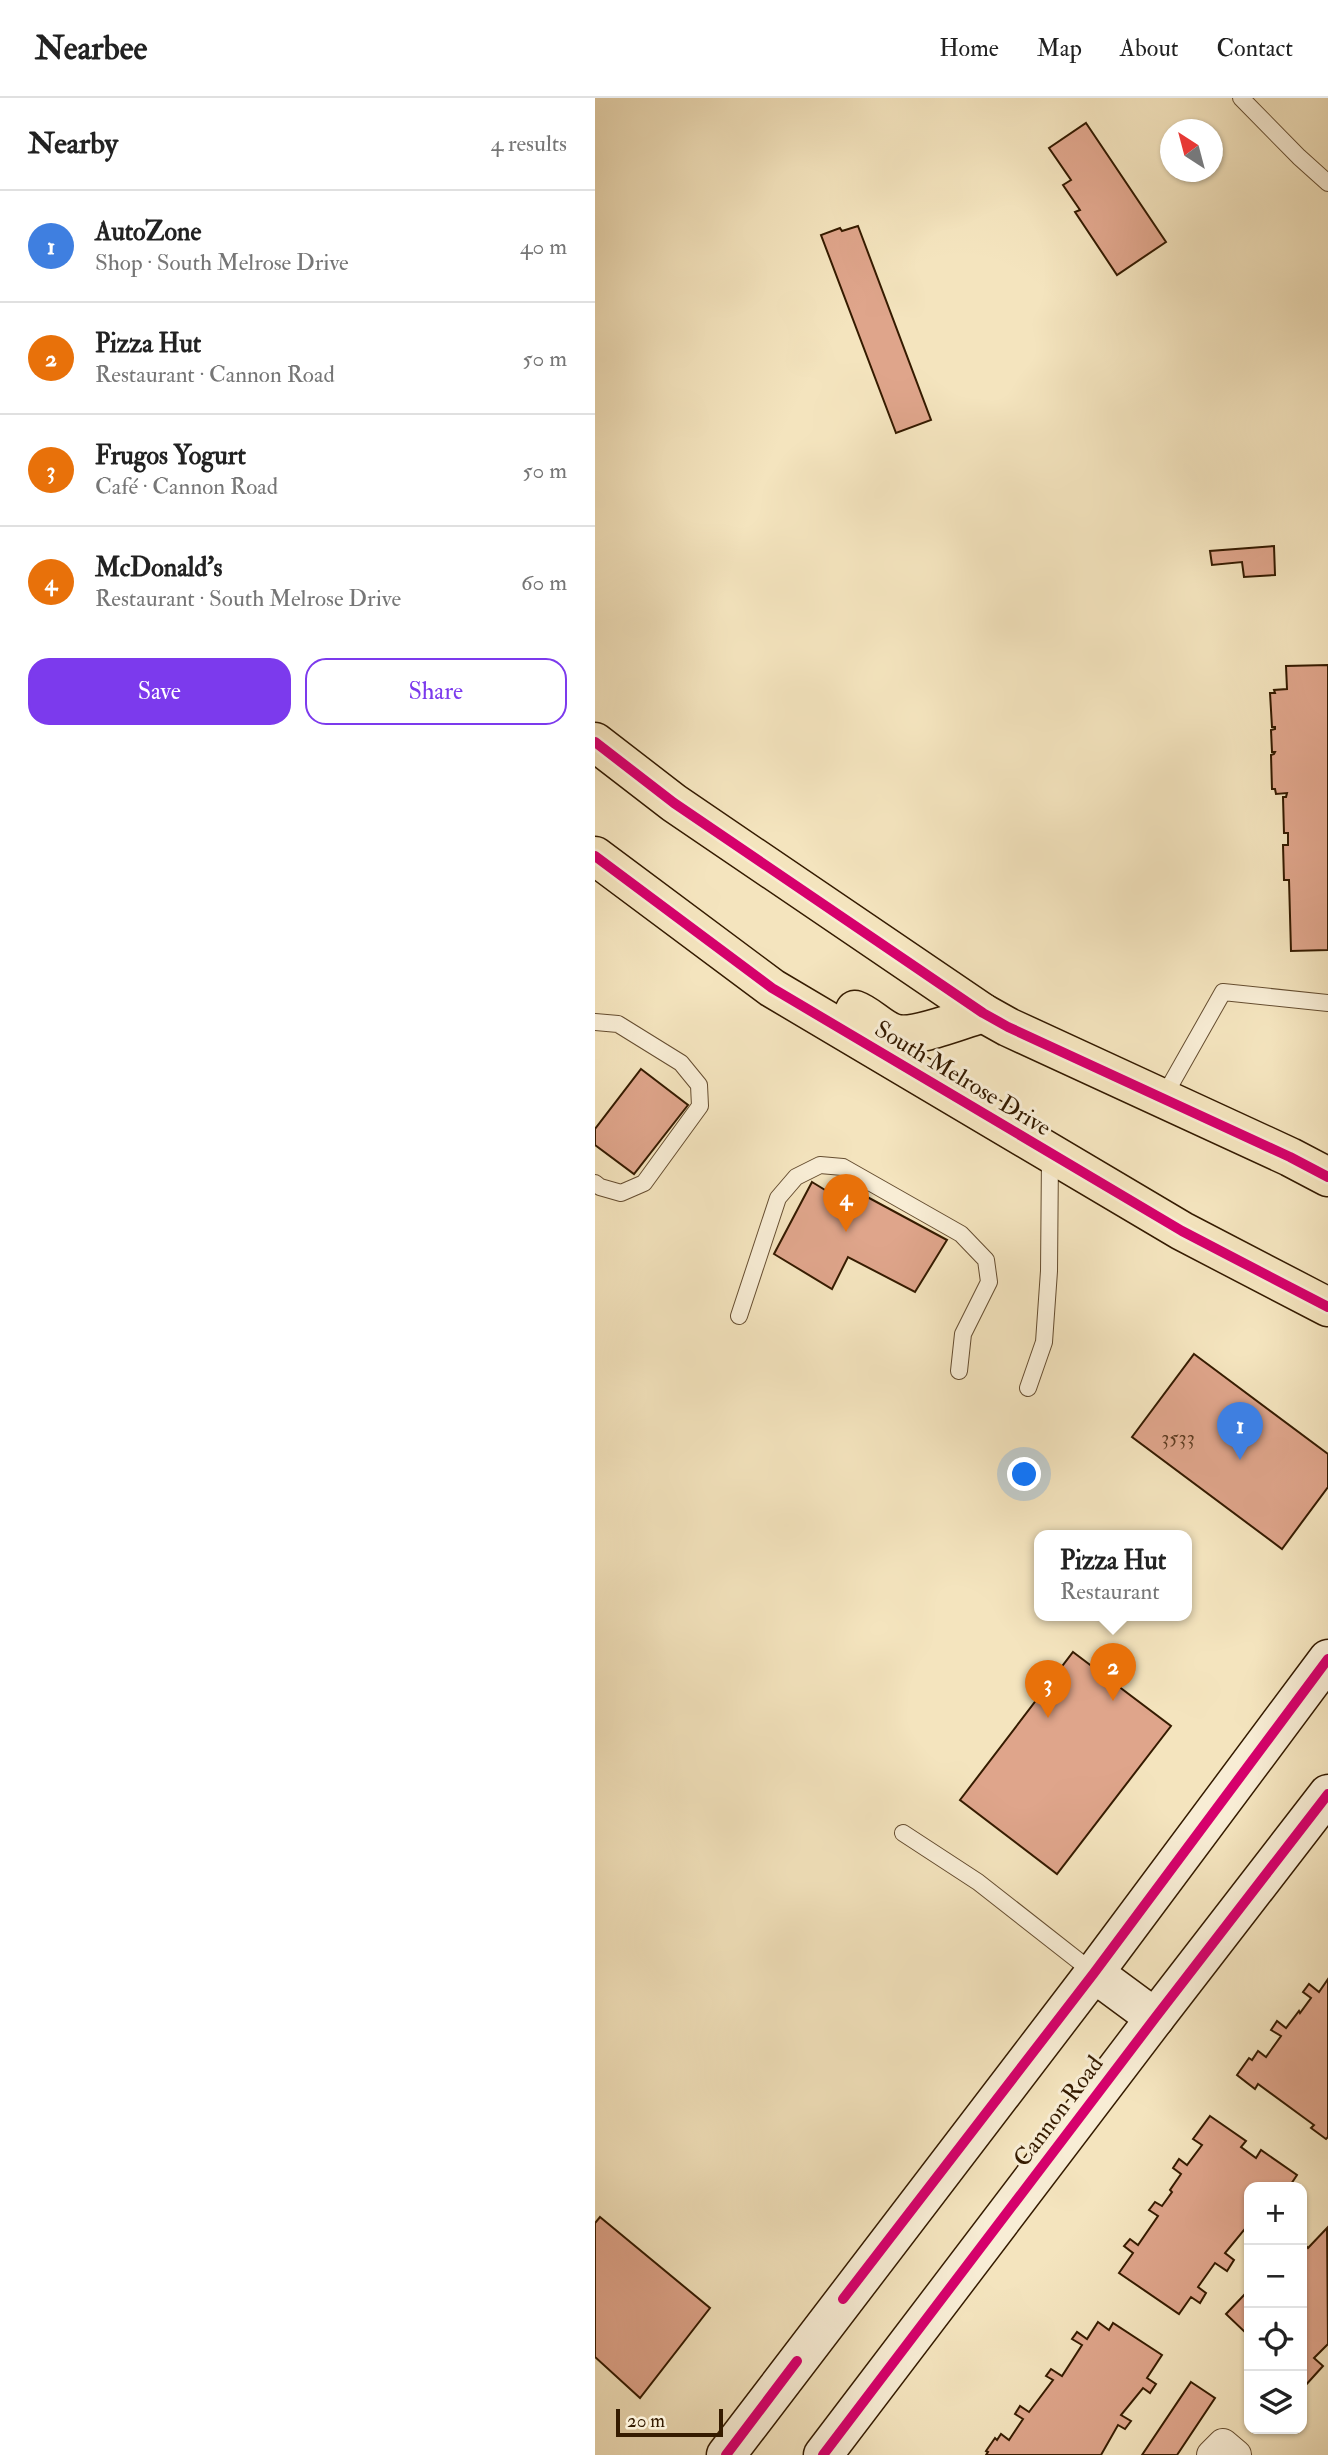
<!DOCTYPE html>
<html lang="en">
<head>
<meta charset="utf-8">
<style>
	:root { --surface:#fff; --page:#f2f2f2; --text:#222; --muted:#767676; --line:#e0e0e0; --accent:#7c3aed }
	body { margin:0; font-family:"IM FELL Double Pica",serif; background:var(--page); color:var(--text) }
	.controls { position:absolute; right:21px; bottom:21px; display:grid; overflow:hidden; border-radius:14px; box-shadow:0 2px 5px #0004 }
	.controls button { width:63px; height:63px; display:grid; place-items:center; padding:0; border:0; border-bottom:2px solid var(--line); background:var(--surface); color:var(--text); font:35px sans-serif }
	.compass { position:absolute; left:565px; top:21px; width:63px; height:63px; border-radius:50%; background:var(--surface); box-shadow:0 2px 5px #0004; rotate:324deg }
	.scale { position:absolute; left:21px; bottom:18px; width:107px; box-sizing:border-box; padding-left:7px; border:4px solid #351b00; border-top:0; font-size:19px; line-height:24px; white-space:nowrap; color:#351b00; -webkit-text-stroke:5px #f8edd5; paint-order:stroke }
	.you { position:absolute; left:430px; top:1377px; width:24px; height:24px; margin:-18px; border:5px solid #fff; border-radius:50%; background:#1a73e8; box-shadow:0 0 0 10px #1a73e833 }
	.badge { display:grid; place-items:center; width:46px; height:46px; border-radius:50%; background:var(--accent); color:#fff; font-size:23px; font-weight:700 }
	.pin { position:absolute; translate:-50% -58px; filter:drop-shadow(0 2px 4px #0008) }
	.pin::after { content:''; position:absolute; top:37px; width:24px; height:21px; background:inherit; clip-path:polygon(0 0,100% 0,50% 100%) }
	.popup { position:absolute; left:439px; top:1432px; width:158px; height:91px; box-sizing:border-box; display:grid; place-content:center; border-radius:14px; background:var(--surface); filter:drop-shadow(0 2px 5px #0005); font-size:23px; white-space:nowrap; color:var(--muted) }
	.popup b { font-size:26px; color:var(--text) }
	.popup::after { content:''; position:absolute; left:50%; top:100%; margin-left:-14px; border:14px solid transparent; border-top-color:var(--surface) }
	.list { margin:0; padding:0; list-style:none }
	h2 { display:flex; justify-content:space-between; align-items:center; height:91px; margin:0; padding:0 28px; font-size:30px }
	h2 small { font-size:23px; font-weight:400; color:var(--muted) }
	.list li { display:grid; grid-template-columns:46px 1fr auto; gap:21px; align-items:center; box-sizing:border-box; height:112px; padding:0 28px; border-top:2px solid var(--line) }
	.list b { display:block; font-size:26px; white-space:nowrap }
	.list p { margin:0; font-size:23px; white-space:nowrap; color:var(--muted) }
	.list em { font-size:23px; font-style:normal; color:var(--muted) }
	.actions { display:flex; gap:14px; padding:21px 28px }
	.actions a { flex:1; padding:16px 0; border:2px solid var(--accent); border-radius:21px; text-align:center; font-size:24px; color:var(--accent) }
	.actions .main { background:var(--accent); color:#fff }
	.icon { flex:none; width:38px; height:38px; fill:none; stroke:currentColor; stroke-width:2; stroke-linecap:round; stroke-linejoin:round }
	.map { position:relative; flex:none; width:733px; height:2357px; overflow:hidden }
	header { display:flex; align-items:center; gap:42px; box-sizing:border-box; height:98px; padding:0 35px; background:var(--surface); border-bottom:2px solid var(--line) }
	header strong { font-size:33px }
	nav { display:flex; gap:38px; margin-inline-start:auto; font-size:24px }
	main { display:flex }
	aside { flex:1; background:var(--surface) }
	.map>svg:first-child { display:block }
</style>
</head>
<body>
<header>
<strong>Nearbee</strong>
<nav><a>Home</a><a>Map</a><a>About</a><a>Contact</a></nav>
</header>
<main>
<aside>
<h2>Nearby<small>4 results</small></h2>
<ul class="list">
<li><span class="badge" style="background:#3f7fe0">1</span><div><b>AutoZone</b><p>Shop · South Melrose Drive</p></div><em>40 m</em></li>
<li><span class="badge" style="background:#e8710a">2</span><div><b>Pizza Hut</b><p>Restaurant · Cannon Road</p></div><em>50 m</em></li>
<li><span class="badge" style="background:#e8710a">3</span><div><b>Frugos Yogurt</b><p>Café · Cannon Road</p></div><em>50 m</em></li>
<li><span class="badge" style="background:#e8710a">4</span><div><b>McDonald's</b><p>Restaurant · South Melrose Drive</p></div><em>60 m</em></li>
</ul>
<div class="actions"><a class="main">Save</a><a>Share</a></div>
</aside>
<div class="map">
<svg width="733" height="2357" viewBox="0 0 733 2357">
	<rect width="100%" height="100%" fill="#f4e4be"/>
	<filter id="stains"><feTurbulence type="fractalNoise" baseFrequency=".00286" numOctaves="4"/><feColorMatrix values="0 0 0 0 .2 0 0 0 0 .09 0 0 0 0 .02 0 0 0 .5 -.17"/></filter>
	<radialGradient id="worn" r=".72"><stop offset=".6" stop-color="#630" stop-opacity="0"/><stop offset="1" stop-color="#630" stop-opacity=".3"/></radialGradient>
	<!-- building -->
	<g fill="#dfa58b" stroke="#351b00" stroke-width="2">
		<polygon points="491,25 571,144 522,177 480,114 485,112 468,87 476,82 454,50"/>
		<polygon points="263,128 336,322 301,335 226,137 245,130 247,133"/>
		<polygon points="679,448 680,477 649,479 647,464 617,467 615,453"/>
		<polygon points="733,567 733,852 696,853 694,782 689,782 688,747 693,747 693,735 689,735 688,699 691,699 692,695 681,696 680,691 677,691 676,657 679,656 680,654 677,654 676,632 680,631 680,629 677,629 675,595 680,595 679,592 692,591 691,568"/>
		<polygon points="46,971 93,1007 39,1076 0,1047 0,1031"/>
		<polygon points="217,1084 240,1098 252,1088 352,1142 320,1194 253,1159 237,1191 179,1156"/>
		<polygon points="599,1256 733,1356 733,1389 687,1451 537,1339"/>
		<polygon points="478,1554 576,1628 462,1776 365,1702"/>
		<polygon points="733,1881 733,2039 731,2041 716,2030 719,2027 663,1986 660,1991 642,1977 654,1960 657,1962 663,1953 671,1959 686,1938 676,1932 682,1923 691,1930 704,1913 705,1915 716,1900 708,1894 714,1886 724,1894"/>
		<polygon points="615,2018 651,2043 646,2049 661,2060 666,2052 702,2077 694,2089 654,2089 654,2126 630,2155 639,2162 632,2173 620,2165 603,2189 611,2195 605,2205 596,2199 584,2216 524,2175 538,2155 529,2148 535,2141 543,2147 563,2118 554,2112 560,2104 567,2108 577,2094 575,2092 586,2076 578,2070 584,2061 592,2067 607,2047 598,2041"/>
		<polygon points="5,2119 115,2210 45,2300 0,2259 0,2125"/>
		<polygon points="732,2130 733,2246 719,2260 728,2268 709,2289 707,2287 707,2144 713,2150"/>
		<polygon points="650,2196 654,2200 654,2238 631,2216"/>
		<polygon points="503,2224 514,2232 518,2225 567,2257 552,2280 561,2286 555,2295 548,2290 526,2317 536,2323 530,2331 523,2327 506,2357 391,2357 393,2354 391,2353 400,2340 402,2342 406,2336 414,2342 428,2321 420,2316 425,2308 434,2314 458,2282 451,2278 456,2271 467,2278 487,2247 477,2241 482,2234 492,2241"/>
		<polygon points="596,2284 620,2300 582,2357 547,2357"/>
	</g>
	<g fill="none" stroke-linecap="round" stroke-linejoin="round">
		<defs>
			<g id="service">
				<polyline points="646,0 704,59 733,85"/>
				<polyline points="0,924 23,926 86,965 104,987 105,1008 49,1085 26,1095 5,1089 0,1085"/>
				<polyline points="568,1000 628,894 733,905"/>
				<polyline points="144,1218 183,1100 201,1079 225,1067 248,1069 366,1136 391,1162 394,1184 368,1236 364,1273"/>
				<polyline points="433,1290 449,1244 454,1173 455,1058"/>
				<polyline points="308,1735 383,1784 499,1875"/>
			</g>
			<polyline id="minor" points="617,2357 628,2346 641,2357"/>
			<g id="secondary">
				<polyline points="499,1875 560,1920"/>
				<polyline points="131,2357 499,1875 733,1561"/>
				<polyline points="228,2357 560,1920 733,1696"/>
			</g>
			<g id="primary">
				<polyline points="0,644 79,705 388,915 413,929 695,1059 733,1079"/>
				<polyline points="0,758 177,890 587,1133 733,1209"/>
				<path d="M260 912C274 917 284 930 298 935 317 942 368 921 388 915"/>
			</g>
		</defs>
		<!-- service casing -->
		<use href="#service" stroke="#654d30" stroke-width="18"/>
		<!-- minor casing -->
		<use href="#minor" stroke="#654d30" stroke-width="32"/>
		<!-- secondary casing -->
		<use href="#secondary" stroke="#351b00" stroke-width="41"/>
		<!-- primary casing -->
		<use href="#primary" stroke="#351b00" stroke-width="41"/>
		<!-- service -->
		<use href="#service" stroke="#f8edd5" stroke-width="16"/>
		<!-- minor -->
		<use href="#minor" stroke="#f8edd5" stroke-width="30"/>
		<!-- secondary -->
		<use href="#secondary" stroke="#f8edd5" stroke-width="38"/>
		<!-- primary -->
		<use href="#primary" stroke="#f4e4be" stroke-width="38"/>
		<defs>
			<g id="cycleway">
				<polyline points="0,644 79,705 388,915 413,929 695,1059 733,1079"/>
				<polyline points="0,758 177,890 587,1133 733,1209"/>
				<polyline points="248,2201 499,1875 733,1561"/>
				<polyline points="131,2357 202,2263"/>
				<polyline points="228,2357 560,1920 733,1696"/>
			</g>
		</defs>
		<!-- cycleway casing -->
		<use href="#cycleway" stroke="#f8edd5" stroke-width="15"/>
		<!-- cycleway -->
		<use href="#cycleway" stroke="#d6006c" stroke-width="10"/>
	</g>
	<g text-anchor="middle" stroke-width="6" stroke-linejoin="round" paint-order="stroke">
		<!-- number labels -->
		<g font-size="21" fill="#603e23">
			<text x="583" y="1346">3533</text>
		</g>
		<!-- street labels -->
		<g font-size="24" fill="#351b00" stroke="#f8edd5">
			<text transform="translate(368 980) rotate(31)" y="8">South Melrose Drive</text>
			<text transform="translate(463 2013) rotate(-53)" y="8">Cannon Road</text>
		</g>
	</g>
	<rect width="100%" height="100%" filter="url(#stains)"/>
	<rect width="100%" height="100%" fill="url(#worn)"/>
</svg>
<div class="controls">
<button>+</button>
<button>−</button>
<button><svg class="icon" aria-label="locate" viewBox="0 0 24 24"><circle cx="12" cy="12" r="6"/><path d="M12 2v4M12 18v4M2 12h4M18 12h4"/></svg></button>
<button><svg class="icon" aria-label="layers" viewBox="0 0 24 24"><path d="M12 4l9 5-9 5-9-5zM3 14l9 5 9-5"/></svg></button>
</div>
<svg class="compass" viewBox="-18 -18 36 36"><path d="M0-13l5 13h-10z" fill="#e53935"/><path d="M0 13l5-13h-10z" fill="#767676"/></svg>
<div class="scale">20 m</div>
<div class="you"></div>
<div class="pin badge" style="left:645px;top:1362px;background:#3f7fe0">1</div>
<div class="pin badge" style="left:518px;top:1603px;background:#e8710a">2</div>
<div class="popup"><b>Pizza Hut</b>Restaurant</div>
<div class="pin badge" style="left:453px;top:1620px;background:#e8710a">3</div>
<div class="pin badge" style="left:251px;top:1134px;background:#e8710a">4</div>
</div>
</main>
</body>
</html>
